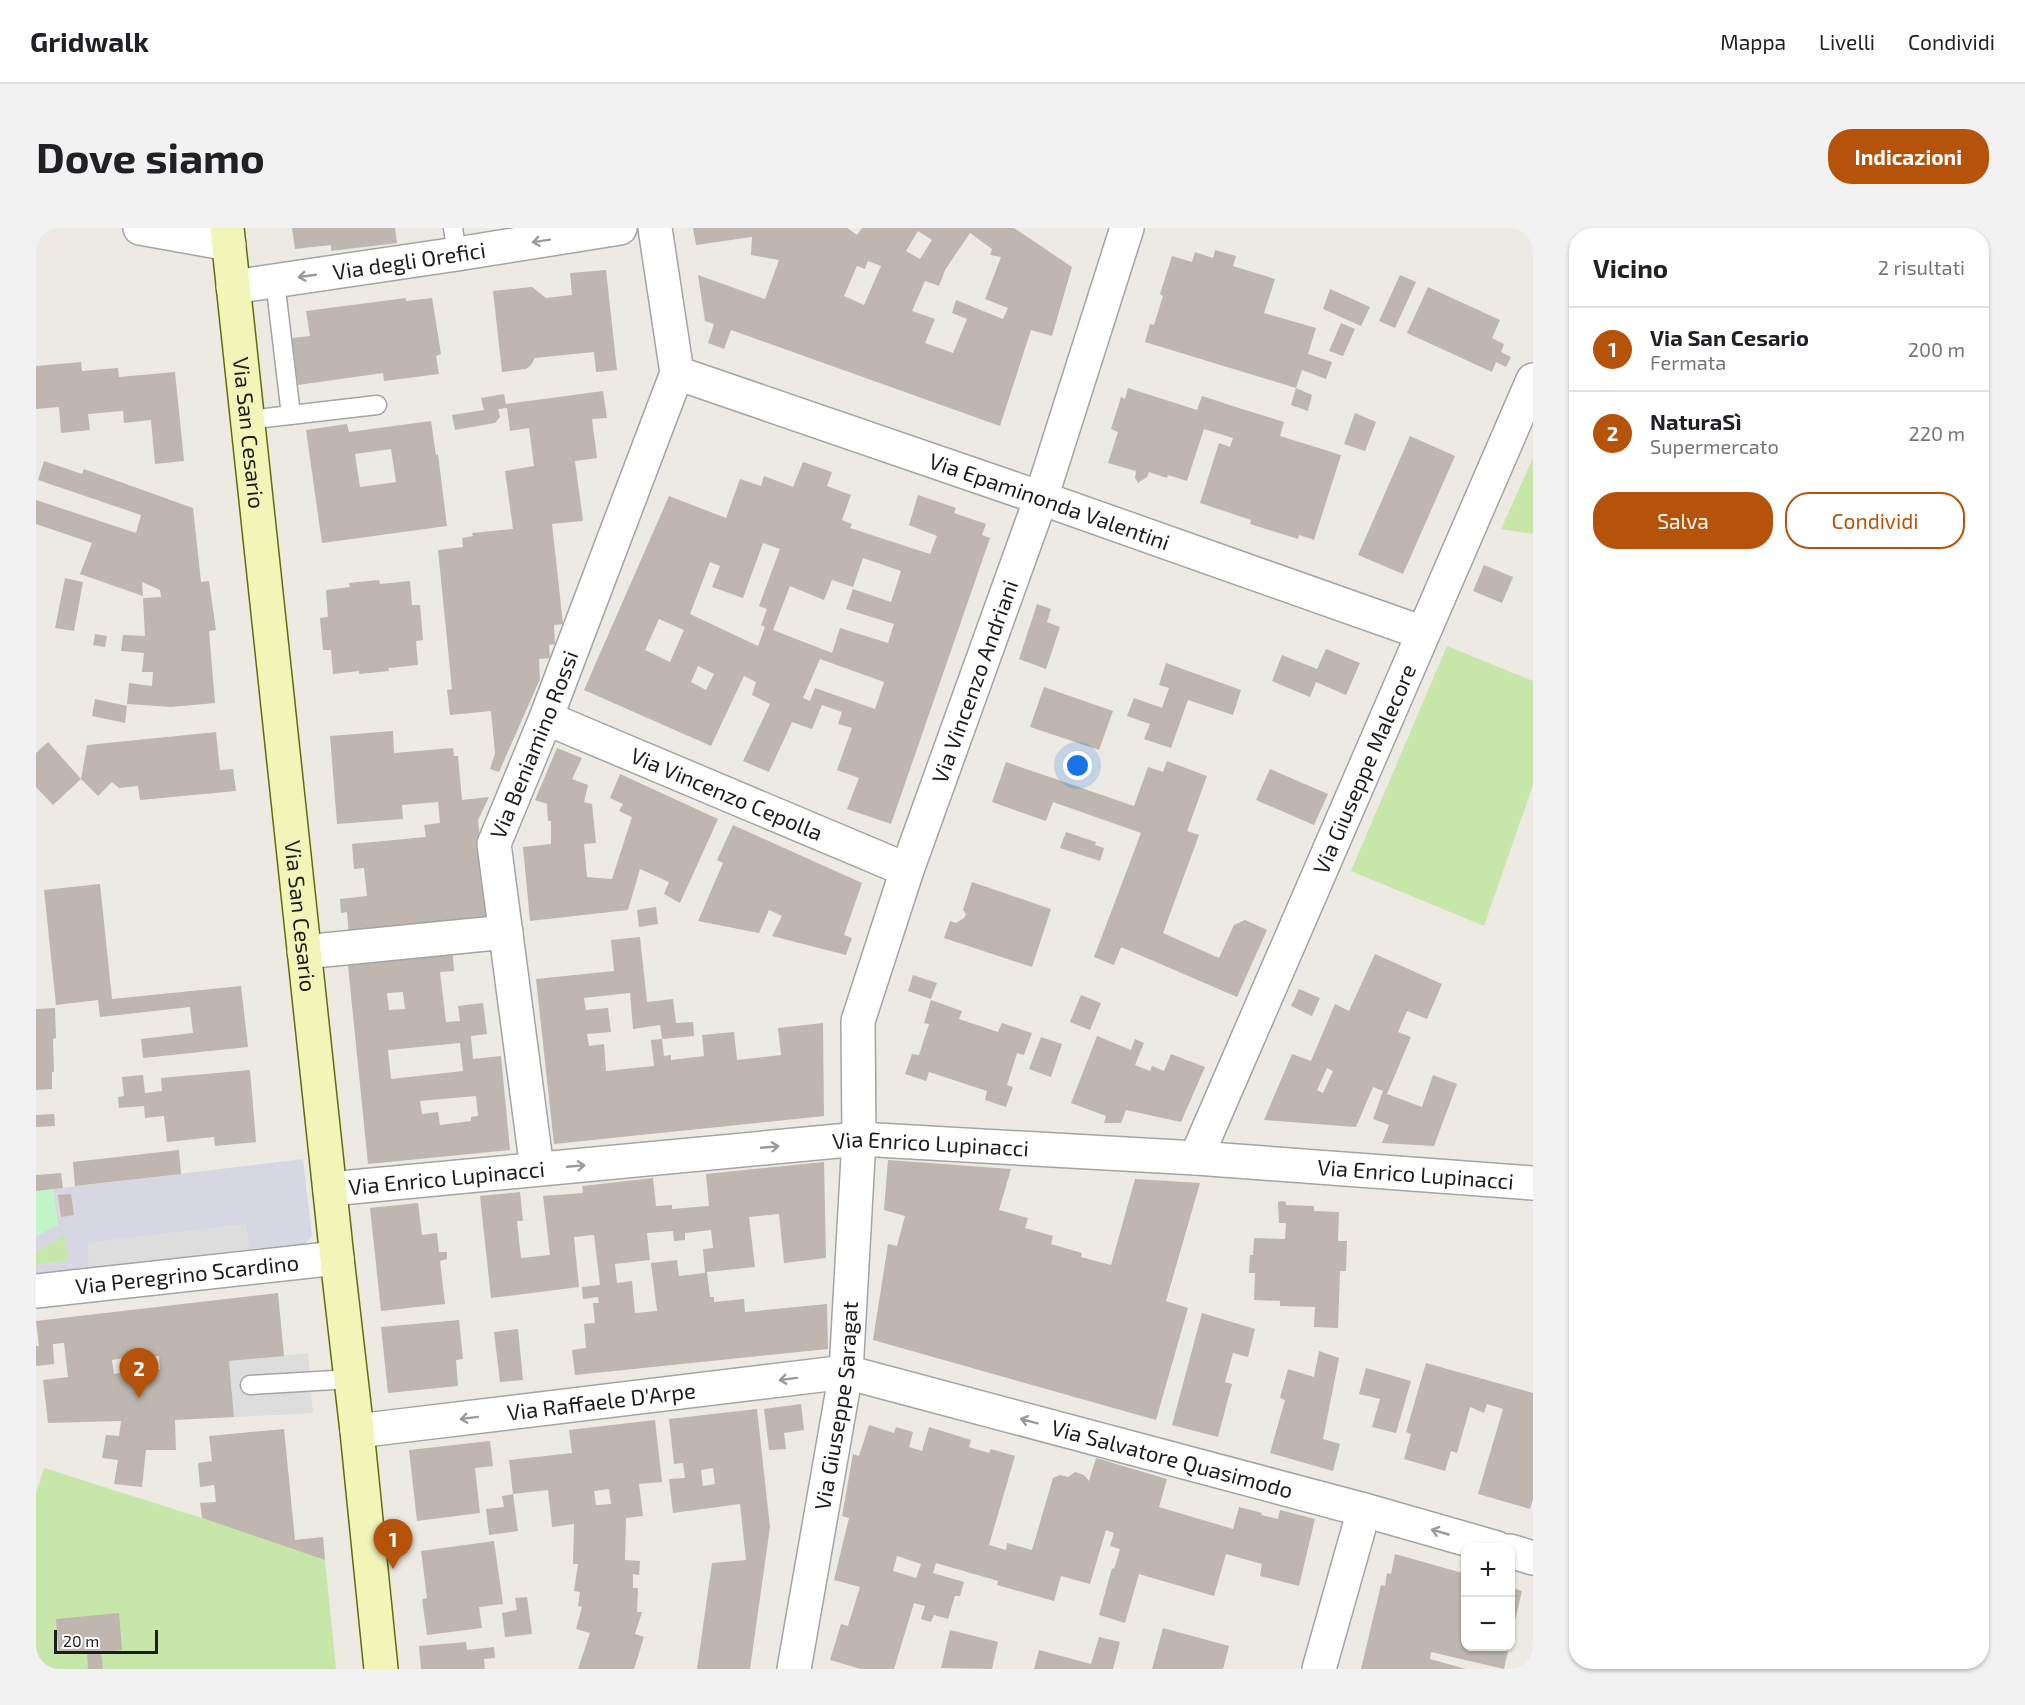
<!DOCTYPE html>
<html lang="it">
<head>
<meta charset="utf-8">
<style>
	:root { --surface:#fff; --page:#f2f2f2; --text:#202124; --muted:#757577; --line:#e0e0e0; --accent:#b45309 }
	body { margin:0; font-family:"Exo 2",sans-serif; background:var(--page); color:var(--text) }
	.controls { position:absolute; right:18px; bottom:18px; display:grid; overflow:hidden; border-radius:12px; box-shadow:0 2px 4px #0004 }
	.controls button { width:54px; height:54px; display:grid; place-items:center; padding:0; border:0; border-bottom:2px solid var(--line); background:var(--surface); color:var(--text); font:30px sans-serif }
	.scale { position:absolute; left:18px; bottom:15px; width:104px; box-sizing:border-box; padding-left:6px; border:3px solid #1d1d1d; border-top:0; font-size:16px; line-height:21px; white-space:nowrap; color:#1d1d1d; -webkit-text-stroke:4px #fff; paint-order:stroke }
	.you { position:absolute; left:1042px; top:538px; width:21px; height:21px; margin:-15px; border:4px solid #fff; border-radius:50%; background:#1a73e8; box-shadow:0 0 0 9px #1a73e833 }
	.badge { display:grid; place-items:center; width:39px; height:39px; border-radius:50%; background:var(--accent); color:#fff; font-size:20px; font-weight:700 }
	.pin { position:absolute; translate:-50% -50px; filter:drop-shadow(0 2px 3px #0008) }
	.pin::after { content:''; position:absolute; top:32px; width:21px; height:18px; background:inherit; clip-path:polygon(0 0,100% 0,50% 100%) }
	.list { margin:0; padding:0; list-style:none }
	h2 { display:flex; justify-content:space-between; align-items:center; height:78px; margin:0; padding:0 24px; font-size:26px }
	h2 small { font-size:20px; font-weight:400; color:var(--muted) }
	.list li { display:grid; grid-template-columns:39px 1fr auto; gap:18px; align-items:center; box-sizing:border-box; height:84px; padding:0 24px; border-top:2px solid var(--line) }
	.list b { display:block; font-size:22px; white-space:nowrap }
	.list p { margin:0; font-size:20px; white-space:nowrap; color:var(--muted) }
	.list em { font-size:20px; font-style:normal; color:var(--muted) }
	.actions { display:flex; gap:12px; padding:18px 24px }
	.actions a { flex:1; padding:14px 0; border:2px solid var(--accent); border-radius:24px; text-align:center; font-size:21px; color:var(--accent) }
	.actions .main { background:var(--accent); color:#fff }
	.map { position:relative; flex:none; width:1497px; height:1441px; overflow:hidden; border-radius:24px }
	header { display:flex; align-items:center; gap:36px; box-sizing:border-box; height:84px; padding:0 30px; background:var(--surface); border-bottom:2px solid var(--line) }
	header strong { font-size:28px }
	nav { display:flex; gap:33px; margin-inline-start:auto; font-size:21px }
	.intro { display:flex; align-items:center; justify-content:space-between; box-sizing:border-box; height:144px; padding:0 36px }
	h1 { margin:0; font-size:42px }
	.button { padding:15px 27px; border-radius:24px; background:var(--accent); color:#fff; font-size:21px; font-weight:700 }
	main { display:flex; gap:36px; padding:0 36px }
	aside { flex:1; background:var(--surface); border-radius:24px; box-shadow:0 2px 4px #0004 }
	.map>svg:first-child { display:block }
</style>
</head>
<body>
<header>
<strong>Gridwalk</strong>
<nav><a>Mappa</a><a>Livelli</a><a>Condividi</a></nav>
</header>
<div class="intro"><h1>Dove siamo</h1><a class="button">Indicazioni</a></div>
<main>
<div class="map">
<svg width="1497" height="1441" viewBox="0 0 1497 1441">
	<rect width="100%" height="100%" fill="#edeae3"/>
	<!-- grass -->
	<g fill="#c6e6aa">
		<polygon points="1497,230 1497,306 1465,301"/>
		<polygon points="1411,418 1497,453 1497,557 1448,698 1315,643"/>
		<polygon points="29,1004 32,1033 0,1037 0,1023 17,1015"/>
		<polygon points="8,1240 166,1290 289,1332 300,1441 0,1441 0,1265"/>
	</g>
	<!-- park -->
	<polygon fill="#c1f6c6" points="17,961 22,998 0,1008 0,963"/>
	<!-- parking -->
	<g fill="#ddd">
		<polygon points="210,996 213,1021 53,1041 50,1015"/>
		<polygon points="272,1125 277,1185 198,1189 193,1133"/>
	</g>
	<!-- plaza -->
	<polygon fill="#d7d7e3" points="267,931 276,1008 269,1016 213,1021 210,996 51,1015 53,1041 0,1047 0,1037 32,1033 29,1005 17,1015 0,1023 0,1008 22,997 17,961"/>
	<!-- building -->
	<g fill="#beb6af" fill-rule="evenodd">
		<polygon points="256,0 359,0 361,15 295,23 295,17 259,21"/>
		<path d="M657 0H811L821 7 826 0H978L1036 39 1016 108 995 102 964 198 695 102 688 121 672 115 678 96 669 93 662 47 729 71 743 32 715 27 716 9 660 17ZM882 3 896 12 884 31 870 23ZM934 5 956 21 954 27 965 29 949 71 972 80 967 91 920 72 916 85 931 91 917 125 889 115 899 91 876 83 889 53 903 58 909 42ZM832 33 845 38 828 77 808 68 821 38 829 41Z"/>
		<polygon points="1179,22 1200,28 1197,38 1239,51 1228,85 1280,100 1272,126 1296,134 1290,151 1266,142 1260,160 1109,114 1114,96 1118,97 1127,68 1124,66 1136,28 1156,34 1159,24 1177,30"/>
		<polygon points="570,42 581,142 560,144 558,124 499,130 495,137 490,141 466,144 457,63 496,59 510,70 536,67 534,45"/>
		<polygon points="1364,47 1380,54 1359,100 1343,93"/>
		<polygon points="1392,59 1464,92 1456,110 1468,116 1465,124 1475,129 1470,139 1460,134 1456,144 1371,105"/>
		<polygon points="1294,61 1334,79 1325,98 1287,81"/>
		<polygon points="370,70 370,73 396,70 405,126 400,128 403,146 348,153 347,145 262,157 256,110 274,108 270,83"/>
		<polygon points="1305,95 1319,101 1307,128 1293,123"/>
		<polygon points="45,134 46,143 82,140 83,149 139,144 148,233 119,236 115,192 88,195 87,183 52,186 54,202 25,205 23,179 0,181 0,138"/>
		<polygon points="1092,160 1161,182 1166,168 1206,181 1248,194 1244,208 1305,227 1278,312 1263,307 1262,311 1214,296 1215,292 1164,275 1183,215 1194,219 1197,210 1168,201 1151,253 1132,247 1131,250 1113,244 1111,249 1102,255 1099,250 1100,243 1072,235 1082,204 1075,201 1085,169 1089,171"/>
		<polygon points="1260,160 1276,167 1272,183 1255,177"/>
		<polygon points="567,163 571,190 556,191 561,230 539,233 547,293 516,296 527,396 518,397 519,416 513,417 514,430 503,431 504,451 463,544 454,541 459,525 455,483 414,487 411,462 416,461 402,322 427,319 426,310 437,308 436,305 477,301 469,243 498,238 493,200 474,203 471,180 462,181 464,189 459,195 419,202 416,187 448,182 445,170 468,166 470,176"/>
		<polygon points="1319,185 1340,194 1329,223 1308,216"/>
		<path d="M395 193 400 227 402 226 411 298 286 315 270 202 311 196 313 204ZM355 221 360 254 324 259 319 226Z"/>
		<polygon points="1374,208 1419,228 1367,346 1322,327"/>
		<polygon points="8,233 46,246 48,241 157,280 165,354 173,353 180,402 173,403 179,475 135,479 91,476 93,455 116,458 117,444 106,444 108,425 85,423 87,407 109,408 107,370 125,369 124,362 106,354 107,368 44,346 56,315 0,296 0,272 100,305 105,287 2,252"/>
		<path d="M767 234 796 244 791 258 815 267 806 292 816 296 814 300 894 326 901 308 873 297 882 267 920 280 918 285 950 296 946 307 954 310 855 596 811 581 823 550 801 542 816 500 802 496 806 484 786 477 776 501 756 494 733 544 707 533 734 476 716 467 720 454 708 448 675 518 548 462 633 268 690 290 704 251 725 258 728 248 757 259ZM727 315 744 321 723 378 731 381 725 397 729 399 722 418 654 386 674 334 684 338 676 359 707 370ZM827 330 865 343 855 374 817 361 810 381 858 396 852 415 804 400 796 425 737 402 754 358 788 372 796 352 817 359ZM623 391 648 402 634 434 609 422ZM784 431 848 454 839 481 779 460 774 473 767 470ZM662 438 678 446 670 462 655 454Z"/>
		<polygon points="1448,337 1477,349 1466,375 1437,363"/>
		<polygon points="29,350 47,354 38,403 19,400"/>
		<polygon points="343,352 344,356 374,353 376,377 384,377 387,412 380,413 382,437 352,440 353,443 323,446 323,443 297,446 295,422 287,422 284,390 292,389 290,362 314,359 313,355"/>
		<polygon points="1001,376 1015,381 1011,394 1024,399 1010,441 983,431"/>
		<polygon points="59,406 71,408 69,419 57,417"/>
		<polygon points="1290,421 1324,435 1310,467 1280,454 1274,469 1236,453 1246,427 1281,441"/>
		<polygon points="1130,435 1205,462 1197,487 1152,472 1135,520 1108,511 1114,496 1091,488 1098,470 1126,480 1133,460 1123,457"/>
		<polygon points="1008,459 1077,483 1063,522 994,499"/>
		<polygon points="59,471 91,478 89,495 56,488"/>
		<polygon points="357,503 358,525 417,520 418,528 422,528 426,572 453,569 442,592 451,694 313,709 311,684 305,685 304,671 331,668 328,640 318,641 316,616 390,609 388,597 404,595 402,574 366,577 367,591 301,596 294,508"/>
		<polygon points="180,504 184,542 197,541 200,563 104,572 102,558 83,560 76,554 62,568 45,551 51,517"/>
		<polygon points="12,514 45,551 17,577 0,559 0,525"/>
		<polygon points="521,520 546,530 536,551 552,557 548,574 556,576 560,615 548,616 551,649 576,651 596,589 583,583 587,576 574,570 584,546 682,591 644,675 628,666 633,654 604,641 592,682 494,693 487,619 515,616 515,593 512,593 511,576 499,572"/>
		<polygon points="1131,533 1171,548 1151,603 1163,607 1127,705 1183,730 1198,697 1209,692 1231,702 1201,769 1085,719 1078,737 1058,729 1105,605 1017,574 1010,593 956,574 970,534 1098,578 1112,539 1127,544"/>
		<polygon points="1234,541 1292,566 1278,597 1220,572"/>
		<polygon points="697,597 826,655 808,707 816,710 810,727 736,708 746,688 733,682 723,705 662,693 687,635 681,632"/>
		<polygon points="1030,604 1060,614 1059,617 1068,620 1064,633 1024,620"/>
		<polygon points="936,654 1015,681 996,739 908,710 914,693 920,695 928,690 930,686 927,682"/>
		<polygon points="64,656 76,771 205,758 212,819 107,830 105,811 157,805 154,779 64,789 62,772 20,777 8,662"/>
		<polygon points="620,679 622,696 603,699 601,682"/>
		<path d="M604 709 611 774 637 771 640 795 657 794 658 808 626 811 628 828 635 827V832L668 828 666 807 698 804 701 832 745 827 742 800 787 795 788 888 518 916 500 751 578 743 575 712ZM594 765 597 801 624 797 626 811 615 812 618 838 570 843 568 816 553 818 551 806 575 804 572 780 550 782 548 770Z"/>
		<path d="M416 717 418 743 404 744 410 794 424 793 422 778 447 775 451 806 435 808 437 831 465 828 474 922 332 936 311 728ZM367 764 369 781 353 782 351 765ZM424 815 427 843 355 851 352 822ZM440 868 442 888 435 889V893L404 897 402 884 386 886 384 873Z"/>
		<path d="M1339 726 1406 756 1391 791 1371 783 1362 804 1375 809 1351 866 1386 879 1397 847 1421 856 1398 918 1346 915 1353 897 1337 891 1347 863 1337 859 1320 899 1228 892 1256 826 1275 833 1299 776 1313 783ZM1291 840 1297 843 1287 865 1281 862Z"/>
		<polygon points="877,747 901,755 895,771 872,763"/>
		<polygon points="1263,761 1284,770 1276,788 1255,778"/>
		<polygon points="1045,767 1065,775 1054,802 1034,794"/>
		<polygon points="895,772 926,783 923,791 962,804 966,795 996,805 988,827 981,825 971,857 977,859 970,879 949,872 951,863 893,844 890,853 869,846 876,826 883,827 893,796 888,795"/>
		<polygon points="19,780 20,810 17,811 18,844 16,844 16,861 0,862 0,781"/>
		<polygon points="1061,808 1095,822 1099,811 1108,815 1099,837 1114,843 1116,838 1128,843 1135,826 1169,839 1145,894 1090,882 1085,895 1068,895 1070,888 1035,875"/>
		<polygon points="1005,809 1026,816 1015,849 993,841"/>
		<polygon points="214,842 220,914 179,918 178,909 131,914 128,888 109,890 108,878 83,880 82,869 88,868 86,849 107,847 109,865 126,863 125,850"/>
		<polygon points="18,886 19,898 0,899 0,887"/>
		<polygon points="143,922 145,946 39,958 37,934"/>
		<polygon points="852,932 975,941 963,982 992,990 989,1000 1017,1008 1015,1016 1046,1025 1045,1029 1075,1037 1099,951 1164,955 1130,1073 1152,1080 1120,1192 837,1112 852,1016 861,1018 869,988 848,982"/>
		<path d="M788 934 790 1030 748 1035 743 986 713 989 719 1039 671 1044 674 1069H678V1074L708 1071 709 1084 791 1076 792 1121 539 1147 536 1122 550 1120 548 1096 559 1095 557 1075H563L562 1069 547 1071 546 1059 564 1057 558 1007 538 1009 543 1059 455 1070 444 968 484 964 487 993H481L485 1030 514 1027 507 968 547 965 546 958 617 950 620 978 636 977V981L673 978 670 946ZM675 1002 677 1020 667 1021 669 1045 643 1048 641 1032 615 1035 621 1083 599 1085 596 1053 581 1055 579 1036 614 1032 611 1005 637 1003 638 1013 649 1012V1005Z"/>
		<polygon points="25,945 27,960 0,963 0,947"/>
		<polygon points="35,966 38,987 25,989 22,967"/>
		<polygon points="1245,973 1250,974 1250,977 1278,978 1278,983 1303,984 1302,1013 1311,1013 1310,1043 1304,1043 1302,1100 1278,1099 1279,1079 1244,1078 1244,1073 1218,1072 1219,1045 1213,1045 1214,1027 1217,1027 1218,1010 1249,1011 1250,995 1243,995 1242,974"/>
		<polygon points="382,975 386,1007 401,1005 403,1024 411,1024 411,1031 404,1033 409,1076 345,1083 334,980"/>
		<path d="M242 1065 248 1128 193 1133 198 1189 139 1192 140 1222H110L106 1259 78 1256 82 1232 66 1230 70 1207 83 1208 85 1193 12 1195 7 1152 32 1149 28 1115 17 1116 18 1136 0 1138V1118H3L0 1093ZM123 1128 124 1141 112 1142 110 1130ZM89 1130 90 1144 78 1146 76 1132Z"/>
		<polygon points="1166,1085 1219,1101 1212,1129 1197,1125 1189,1154 1196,1156 1182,1209 1136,1197"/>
		<polygon points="423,1092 427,1131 420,1132 422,1158 352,1165 345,1099"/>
		<polygon points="482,1101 487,1152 464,1154 458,1104"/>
		<polygon points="1283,1123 1303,1130 1287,1211 1304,1216 1297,1243 1234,1225 1249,1172 1244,1170 1252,1141 1278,1149"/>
		<polygon points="1390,1135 1497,1165 1497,1271 1494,1281 1442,1266 1467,1181 1451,1176 1448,1185 1434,1179 1421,1225 1415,1223 1409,1243 1368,1231 1375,1206 1370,1204"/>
		<polygon points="1330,1140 1375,1153 1360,1205 1336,1199 1344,1171 1323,1166"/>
		<polygon points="765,1176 768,1202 748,1205 750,1221 733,1222 728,1181"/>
		<path d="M721 1181 734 1299 714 1441H661L676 1335 710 1332 704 1276 637 1285 633 1251 649 1250 647 1235 638 1236 633 1191ZM677 1240 679 1256 667 1258 665 1242Z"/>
		<path d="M619 1192 626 1254 603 1256 607 1288 590 1290 589 1332 604 1333 603 1347 597 1346V1360H602L601 1384H606L599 1406 608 1409 598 1441H542L554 1405 540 1401 546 1379 542 1378 544 1364 538 1363 542 1336H537L538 1296 516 1299 512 1262 477 1266 473 1232 536 1225 533 1202ZM573 1261 575 1276 560 1277 558 1263Z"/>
		<path d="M833 1197 858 1205 860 1199 877 1204 873 1219 886 1223 893 1199 935 1212 933 1219 953 1225 955 1221 979 1228 953 1317 970 1322 971 1315 996 1322 1017 1250 1024 1247 1032 1249 1039 1244 1048 1247 1053 1253 1060 1230 1131 1251 1123 1279 1197 1301 1203 1279 1226 1285 1225 1287 1242 1291 1244 1282 1279 1291 1263 1358 1224 1348 1226 1336 1190 1326 1178 1368 1103 1346 1089 1395 1063 1387 1076 1340 1078 1341 1084 1321 1074 1318 1078 1305 1070 1302 1054 1356 1025 1348 1018 1373 961 1357 962 1353 900 1335 897 1345 928 1354 924 1368H919L912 1391 898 1387 895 1394 885 1391 889 1378 878 1375 858 1441H825L794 1432 805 1396 812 1398 824 1359 798 1352 813 1290 806 1288 817 1226 823 1228ZM861 1328 885 1336 880 1350 857 1343Z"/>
		<polygon points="248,1201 259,1312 287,1309 289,1332 166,1290 164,1275 180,1274 178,1257 164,1259 162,1235 176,1233 173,1208"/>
		<polygon points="454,1213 457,1238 439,1240 444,1285 381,1293 373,1222"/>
		<polygon points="477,1266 482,1303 453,1307 450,1281 468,1279 466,1268"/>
		<polygon points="458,1313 467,1376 443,1379 446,1400 391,1407 386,1371 391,1370 385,1323"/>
		<polygon points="1359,1326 1430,1346 1430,1419 1473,1419 1468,1441 1395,1424 1394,1431 1430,1441 1325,1441 1345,1357 1349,1358 1351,1345 1355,1346"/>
		<polygon points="1474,1359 1486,1363 1475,1410 1474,1409"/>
		<polygon points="491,1369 496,1406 469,1409 466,1385 481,1382 479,1370"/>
		<polygon points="83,1385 86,1422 65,1424 67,1441 52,1441 51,1424 23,1426 20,1391"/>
		<polygon points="1127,1400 1193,1418 1187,1441 1116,1441"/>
		<polygon points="914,1402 962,1414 956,1441 905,1440"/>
		<polygon points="1063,1409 1084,1414 1077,1441 998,1441 1003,1422 1055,1436"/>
		<polygon points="430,1414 431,1422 458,1419 459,1430 448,1431 449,1441 385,1441 383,1418"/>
	</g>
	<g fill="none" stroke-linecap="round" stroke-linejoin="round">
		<defs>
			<g id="lane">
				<polyline points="417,0 421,26"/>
				<polyline points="239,53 255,187"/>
				<polyline points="212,192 341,177"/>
				<polyline points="214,1157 315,1151"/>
			</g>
			<g id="street">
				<polyline points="104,0 193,16"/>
				<path id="s1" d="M197 59 421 26 584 0"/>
				<path id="s2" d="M641 145 1005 270 1387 405"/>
				<path id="s3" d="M510 490 871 642"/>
				<polyline points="268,724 470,704"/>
				<path id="s4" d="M1160 930 1497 152"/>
				<path id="s5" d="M501 941 458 616 510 490 641 145 619 0"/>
				<path id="s6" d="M294 961 823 911 1160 930 1497 955"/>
				<path id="s7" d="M0 1063 301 1030"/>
				<path id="s8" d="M321 1203 810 1144 1328 1282 1461 1320"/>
				<polyline points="1474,1323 1497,1330"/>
				<path id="s9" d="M758 1441 810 1144 823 911 822 793 871 642 1005 270 1091 0"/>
				<polyline points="1283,1441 1328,1282"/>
			</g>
			<g id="secondary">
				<path id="s10" d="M191 0 301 1030 321 1203 345 1441"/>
			</g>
		</defs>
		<!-- lane casing -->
		<use href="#lane" stroke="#a4a4a4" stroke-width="21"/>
		<!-- street casing -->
		<use href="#street" stroke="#a4a4a4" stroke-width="36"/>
		<!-- secondary casing -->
		<use href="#secondary" stroke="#606e0a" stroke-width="36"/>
		<!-- lane -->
		<use href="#lane" stroke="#fff" stroke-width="18"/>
		<!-- street -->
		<use href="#street" stroke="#fff" stroke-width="33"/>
		<!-- secondary -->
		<use href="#secondary" stroke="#f1f6b8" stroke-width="33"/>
	</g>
	<!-- one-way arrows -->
	<defs><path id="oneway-shaft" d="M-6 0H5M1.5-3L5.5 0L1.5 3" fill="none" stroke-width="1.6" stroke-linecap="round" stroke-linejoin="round" transform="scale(1.5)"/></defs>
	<g stroke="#999">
		<use href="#oneway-shaft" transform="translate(505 13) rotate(171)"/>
		<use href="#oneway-shaft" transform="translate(271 48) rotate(172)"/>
		<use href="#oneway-shaft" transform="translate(734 919) rotate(-5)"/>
		<use href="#oneway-shaft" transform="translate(540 938) rotate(-5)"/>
		<use href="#oneway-shaft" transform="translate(752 1151) rotate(173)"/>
		<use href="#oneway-shaft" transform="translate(433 1190) rotate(173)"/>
		<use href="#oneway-shaft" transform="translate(993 1193) rotate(-165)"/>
		<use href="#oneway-shaft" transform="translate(1404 1304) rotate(-164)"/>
	</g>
	<g text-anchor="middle" stroke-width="5" stroke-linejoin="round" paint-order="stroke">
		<!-- street labels -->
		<g font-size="22" fill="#1d1d1d" stroke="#fff">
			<text dy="8" stroke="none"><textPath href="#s1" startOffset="178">Via degli Orefici</textPath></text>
			<text dy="8" stroke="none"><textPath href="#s10" startOffset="206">Via San Cesario</textPath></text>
			<text dy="8" stroke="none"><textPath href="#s2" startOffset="394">Via Epaminonda Valentini</textPath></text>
			<text dy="8" stroke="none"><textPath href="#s9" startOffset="1012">Via Vincenzo Andriani</textPath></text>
			<text dy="8" stroke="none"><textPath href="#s5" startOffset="435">Via Beniamino Rossi</textPath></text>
			<text dy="8" stroke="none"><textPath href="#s4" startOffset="424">Via Giuseppe Malecore</textPath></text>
			<text dy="8" stroke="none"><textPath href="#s3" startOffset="196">Via Vincenzo Cepolla</textPath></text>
			<text dy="8" stroke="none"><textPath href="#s10" startOffset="692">Via San Cesario</textPath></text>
			<text dy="8" stroke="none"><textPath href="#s6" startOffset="603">Via Enrico Lupinacci</textPath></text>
			<text dy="8" stroke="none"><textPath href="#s6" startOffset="1089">Via Enrico Lupinacci</textPath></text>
			<text dy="8" stroke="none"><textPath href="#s6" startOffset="117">Via Enrico Lupinacci</textPath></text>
			<text dy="8" stroke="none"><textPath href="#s7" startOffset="152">Via Peregrino Scardino</textPath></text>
			<text dy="8" stroke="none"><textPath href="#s8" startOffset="246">Via Raffaele D'Arpe</textPath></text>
			<text dy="8" stroke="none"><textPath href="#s9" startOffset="267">Via Giuseppe Saragat</textPath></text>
			<text dy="8" stroke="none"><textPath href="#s8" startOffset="830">Via Salvatore Quasimodo</textPath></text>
		</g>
	</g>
</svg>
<div class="controls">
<button>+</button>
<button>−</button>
</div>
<div class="scale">20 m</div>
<div class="you"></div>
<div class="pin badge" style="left:357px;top:1341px">1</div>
<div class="pin badge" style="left:103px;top:1170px">2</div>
</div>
<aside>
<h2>Vicino<small>2 risultati</small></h2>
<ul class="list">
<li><span class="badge">1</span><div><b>Via San Cesario</b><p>Fermata</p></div><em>200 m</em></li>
<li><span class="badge">2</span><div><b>NaturaSì</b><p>Supermercato</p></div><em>220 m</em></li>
</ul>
<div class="actions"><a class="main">Salva</a><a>Condividi</a></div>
</aside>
</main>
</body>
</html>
